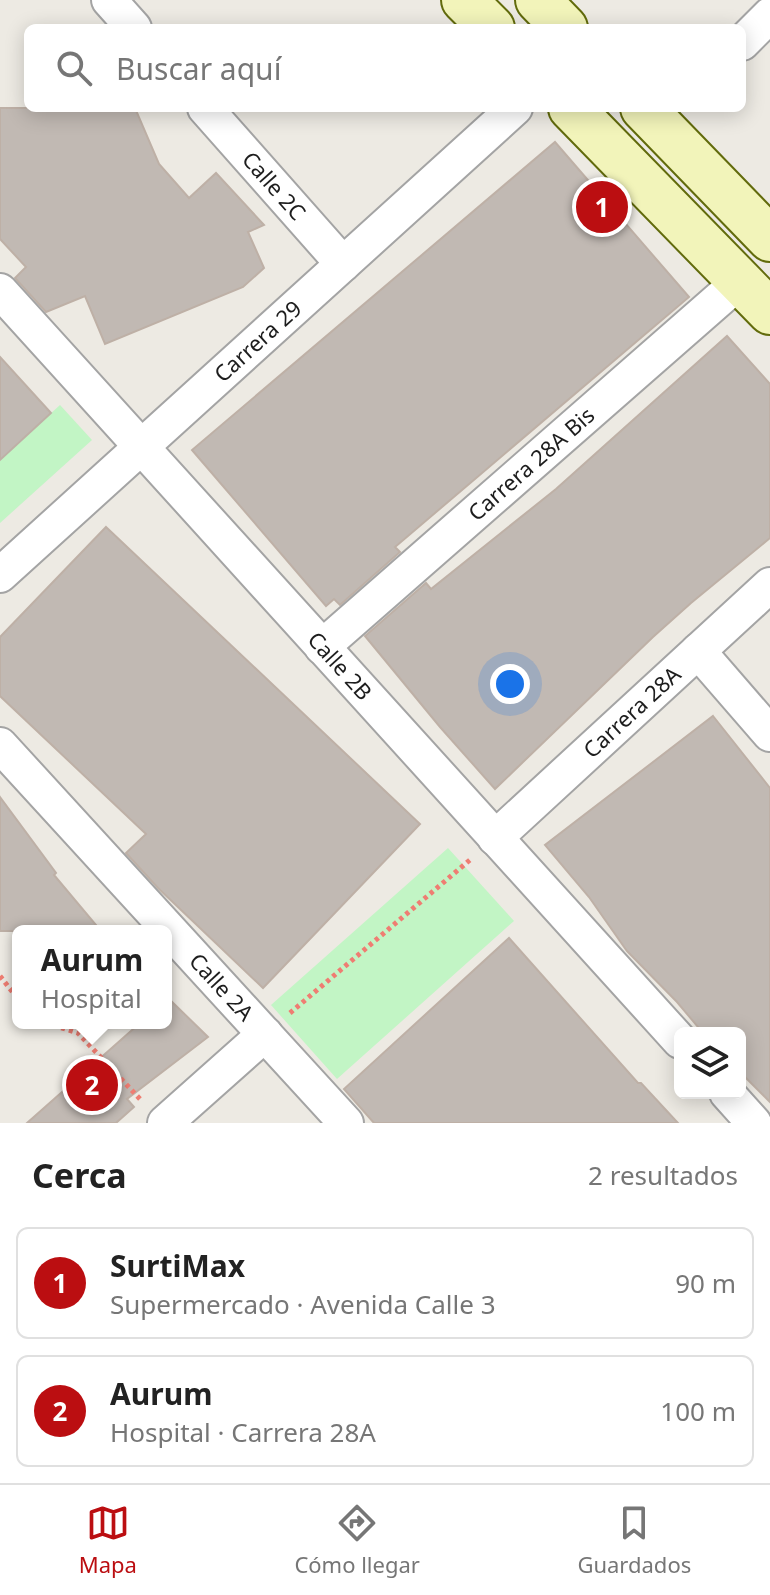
<!DOCTYPE html>
<html lang="es">
<head>
<meta charset="utf-8">
<style>
	:root { --surface:#fff; --page:#f2f2f2; --text:#222; --muted:#767676; --line:#e0e0e0; --accent:#bb0e11 }
	body { margin:0; font-family:"Noto Sans",sans-serif; background:var(--page); color:var(--text) }
	.controls { position:absolute; right:24px; bottom:24px; display:grid; overflow:hidden; border-radius:12px; box-shadow:0 4px 20px #0003 }
	.controls button { width:72px; height:72px; display:grid; place-items:center; padding:0; border:0; border-bottom:2px solid var(--line); background:var(--surface); color:var(--text); font:40px sans-serif }
	.you { position:absolute; left:510px; top:684px; width:28px; height:28px; margin:-20px; border:6px solid #fff; border-radius:50%; background:#1a73e8; box-shadow:0 0 0 12px #1a73e833 }
	.badge { display:grid; place-items:center; width:52px; height:52px; border-radius:50%; background:var(--accent); color:#fff; font-size:26px; font-weight:700 }
	.pin { position:absolute; translate:-50% -50%; border:4px solid #fff; box-shadow:0 2px 8px #0006 }
	.popup { position:absolute; left:12px; top:925px; width:160px; height:104px; box-sizing:border-box; display:grid; place-content:center; border-radius:12px; background:var(--surface); filter:drop-shadow(0 2px 6px #0005); font-size:26px; white-space:nowrap; color:var(--muted) }
	.popup b { font-size:30px; color:var(--text) }
	.popup::after { content:''; position:absolute; left:50%; top:100%; margin-left:-16px; border:16px solid transparent; border-top-color:var(--surface) }
	.list { margin:0; padding:0; list-style:none }
	h2 { display:flex; justify-content:space-between; align-items:center; height:104px; margin:0; padding:0 32px; font-size:34px }
	h2 small { font-size:26px; font-weight:400; color:var(--muted) }
	.list li { display:grid; grid-template-columns:52px 1fr auto; gap:24px; align-items:center; box-sizing:border-box; height:112px; margin:0 16px 16px; padding:0 16px; border:2px solid var(--line); border-radius:12px }
	.list b { display:block; font-size:30px; white-space:nowrap }
	.list p { margin:0; font-size:26px; white-space:nowrap; color:var(--muted) }
	.list em { font-size:26px; font-style:normal; color:var(--muted) }
	.icon { flex:none; width:44px; height:44px; fill:none; stroke:currentColor; stroke-width:2; stroke-linecap:round; stroke-linejoin:round }
	.map { position:relative; flex:none; width:770px; height:1123px; overflow:hidden }
	.search { position:absolute; background:var(--surface); box-shadow:0 4px 20px #0003; left:24px; right:24px; top:24px; height:88px; display:flex; align-items:center; gap:20px; box-sizing:border-box; padding:0 28px; border-radius:12px; color:var(--muted); font-size:30px }
	.sheet { height:360px; background:var(--surface) }
	nav { display:flex; justify-content:space-around; align-items:center; box-sizing:border-box; height:112px; border-top:2px solid var(--line); background:var(--surface); font-size:22px; color:var(--muted) }
	nav a { display:grid; justify-items:center; gap:4px }
	nav .on { color:var(--accent) }
	.map>svg:first-child { display:block }
</style>
</head>
<body>
<div class="map">
<svg width="770" height="1123" viewBox="0 0 770 1123">
	<rect width="100%" height="100%" fill="#edeae3"/>
	<!-- park -->
	<g fill="#c2f5c5">
		<polygon points="60,405 92,440 0,523 0,460"/>
		<polygon points="448,848 514,921 337,1079 271,1005"/>
	</g>
	<!-- building -->
	<g fill="#c1b9b3" stroke="#beb0a6" stroke-width="2">
		<polygon points="0,108 135,108 159,164 189,198 216,173 264,225 248,232 264,268 243,287 105,344 85,296 46,312 15,278 26,267 0,239"/>
		<polygon points="555,142 689,297 395,547 400,552 340,605 334,599 326,606 192,450"/>
		<polygon points="727,336 770,384 770,538 691,603 653,637 495,789 440,727 365,636 426,583 431,589 556,489"/>
		<polygon points="0,357 51,413 0,460"/>
		<polygon points="106,527 420,824 263,988 158,888 126,853 146,834 0,696 0,637"/>
		<polygon points="713,716 770,788 770,1102 740,1072 740,1033 703,1033 677,1002 627,951 589,897 545,845"/>
		<polygon points="0,797 56,873 54,875 101,931 0,931"/>
		<polygon points="509,938 638,1083 641,1083 678,1123 374,1123 344,1089"/>
		<polygon points="166,996 208,1037 127,1099 134,1107 116,1123 27,1123 140,1023 166,1023"/>
	</g>
	<g fill="none" stroke-linecap="round" stroke-linejoin="round">
		<defs>
			<g id="street">
				<polyline points="109,0 134,28"/>
				<polyline points="742,43 770,15"/>
				<path id="s1" d="M205 108 343 264"/>
				<path id="s2" d="M0 291 680 1041"/>
				<path id="s3" d="M0 575 515 108"/>
				<path id="s4" d="M322 647 740 281"/>
				<polyline points="698,651 770,734"/>
				<path id="s5" d="M0 745 346 1123"/>
				<path id="s6" d="M495 838 770 585"/>
				<polyline points="727,1093 754,1123"/>
				<polyline points="165,1123 265,1034"/>
			</g>
			<g id="secondary">
				<polyline points="464,0 492,28"/>
				<polyline points="538,0 565,28"/>
				<polyline points="571,108 770,312"/>
				<polyline points="643,108 770,239"/>
			</g>
		</defs>
		<!-- street casing -->
		<use href="#street" stroke="#a4a4a4" stroke-width="38"/>
		<!-- secondary casing -->
		<use href="#secondary" stroke="#626b0c" stroke-width="48"/>
		<!-- path -->
		<g stroke="#ef7d72" stroke-width="5" stroke-dasharray="4 4" stroke-linecap="butt">
			<polyline points="0,976 18,999"/>
			<polyline points="290,1013 471,859"/>
			<polyline points="46,1023 78,1033 140,1099"/>
		</g>
		<!-- street -->
		<use href="#street" stroke="#fff" stroke-width="34"/>
		<!-- secondary -->
		<use href="#secondary" stroke="#f2f4ba" stroke-width="44"/>
	</g>
	<g text-anchor="middle" stroke-width="6" stroke-linejoin="round" paint-order="stroke">
		<!-- street labels -->
		<g font-size="22" fill="#1d1d1d" stroke="#fff">
			<text dy="8" stroke="none"><textPath href="#s1" startOffset="104">Calle 2C</textPath></text>
			<text dy="8" stroke="none"><textPath href="#s3" startOffset="348">Carrera 29</textPath></text>
			<text dy="8" stroke="none"><textPath href="#s4" startOffset="278">Carrera 28A Bis</textPath></text>
			<text dy="8" stroke="none"><textPath href="#s2" startOffset="506">Calle 2B</textPath></text>
			<text dy="8" stroke="none"><textPath href="#s6" startOffset="186">Carrera 28A</textPath></text>
			<text dy="8" stroke="none"><textPath href="#s5" startOffset="328">Calle 2A</textPath></text>
		</g>
	</g>
</svg>
<div class="controls">
<button><svg class="icon" aria-label="layers" viewBox="0 0 24 24"><path d="M12 4l9 5-9 5-9-5zM3 14l9 5 9-5"/></svg></button>
</div>
<div class="you"></div>
<div class="pin badge" style="left:602px;top:207px">1</div>
<div class="pin badge" style="left:92px;top:1085px">2</div>
<div class="popup"><b>Aurum</b>Hospital</div>
<div class="search"><svg class="icon" aria-label="search" viewBox="0 0 24 24"><circle cx="10" cy="10" r="6"/><path d="M15 15l6 6"/></svg>Buscar aquí</div>
</div>
<section class="sheet">
<h2>Cerca<small>2 resultados</small></h2>
<ul class="list">
<li><span class="badge">1</span><div><b>SurtiMax</b><p>Supermercado · Avenida Calle 3</p></div><em>90 m</em></li>
<li><span class="badge">2</span><div><b>Aurum</b><p>Hospital · Carrera 28A</p></div><em>100 m</em></li>
</ul>
</section>
<nav>
<a class="on"><svg class="icon" aria-label="map" viewBox="0 0 24 24"><path d="M3 6l6-2 6 2 6-2v14l-6 2-6-2-6 2zM9 4v14M15 6v14"/></svg>Mapa</a>
<a><svg class="icon" aria-label="directions" viewBox="0 0 24 24"><path d="M12 3l9 9-9 9-9-9zM9 14v-3h6M13 9l2 2-2 2"/></svg>Cómo llegar</a>
<a><svg class="icon" aria-label="saved" viewBox="0 0 24 24"><path d="M7 4h10v16l-5-4-5 4z"/></svg>Guardados</a>
</nav>
</body>
</html>
